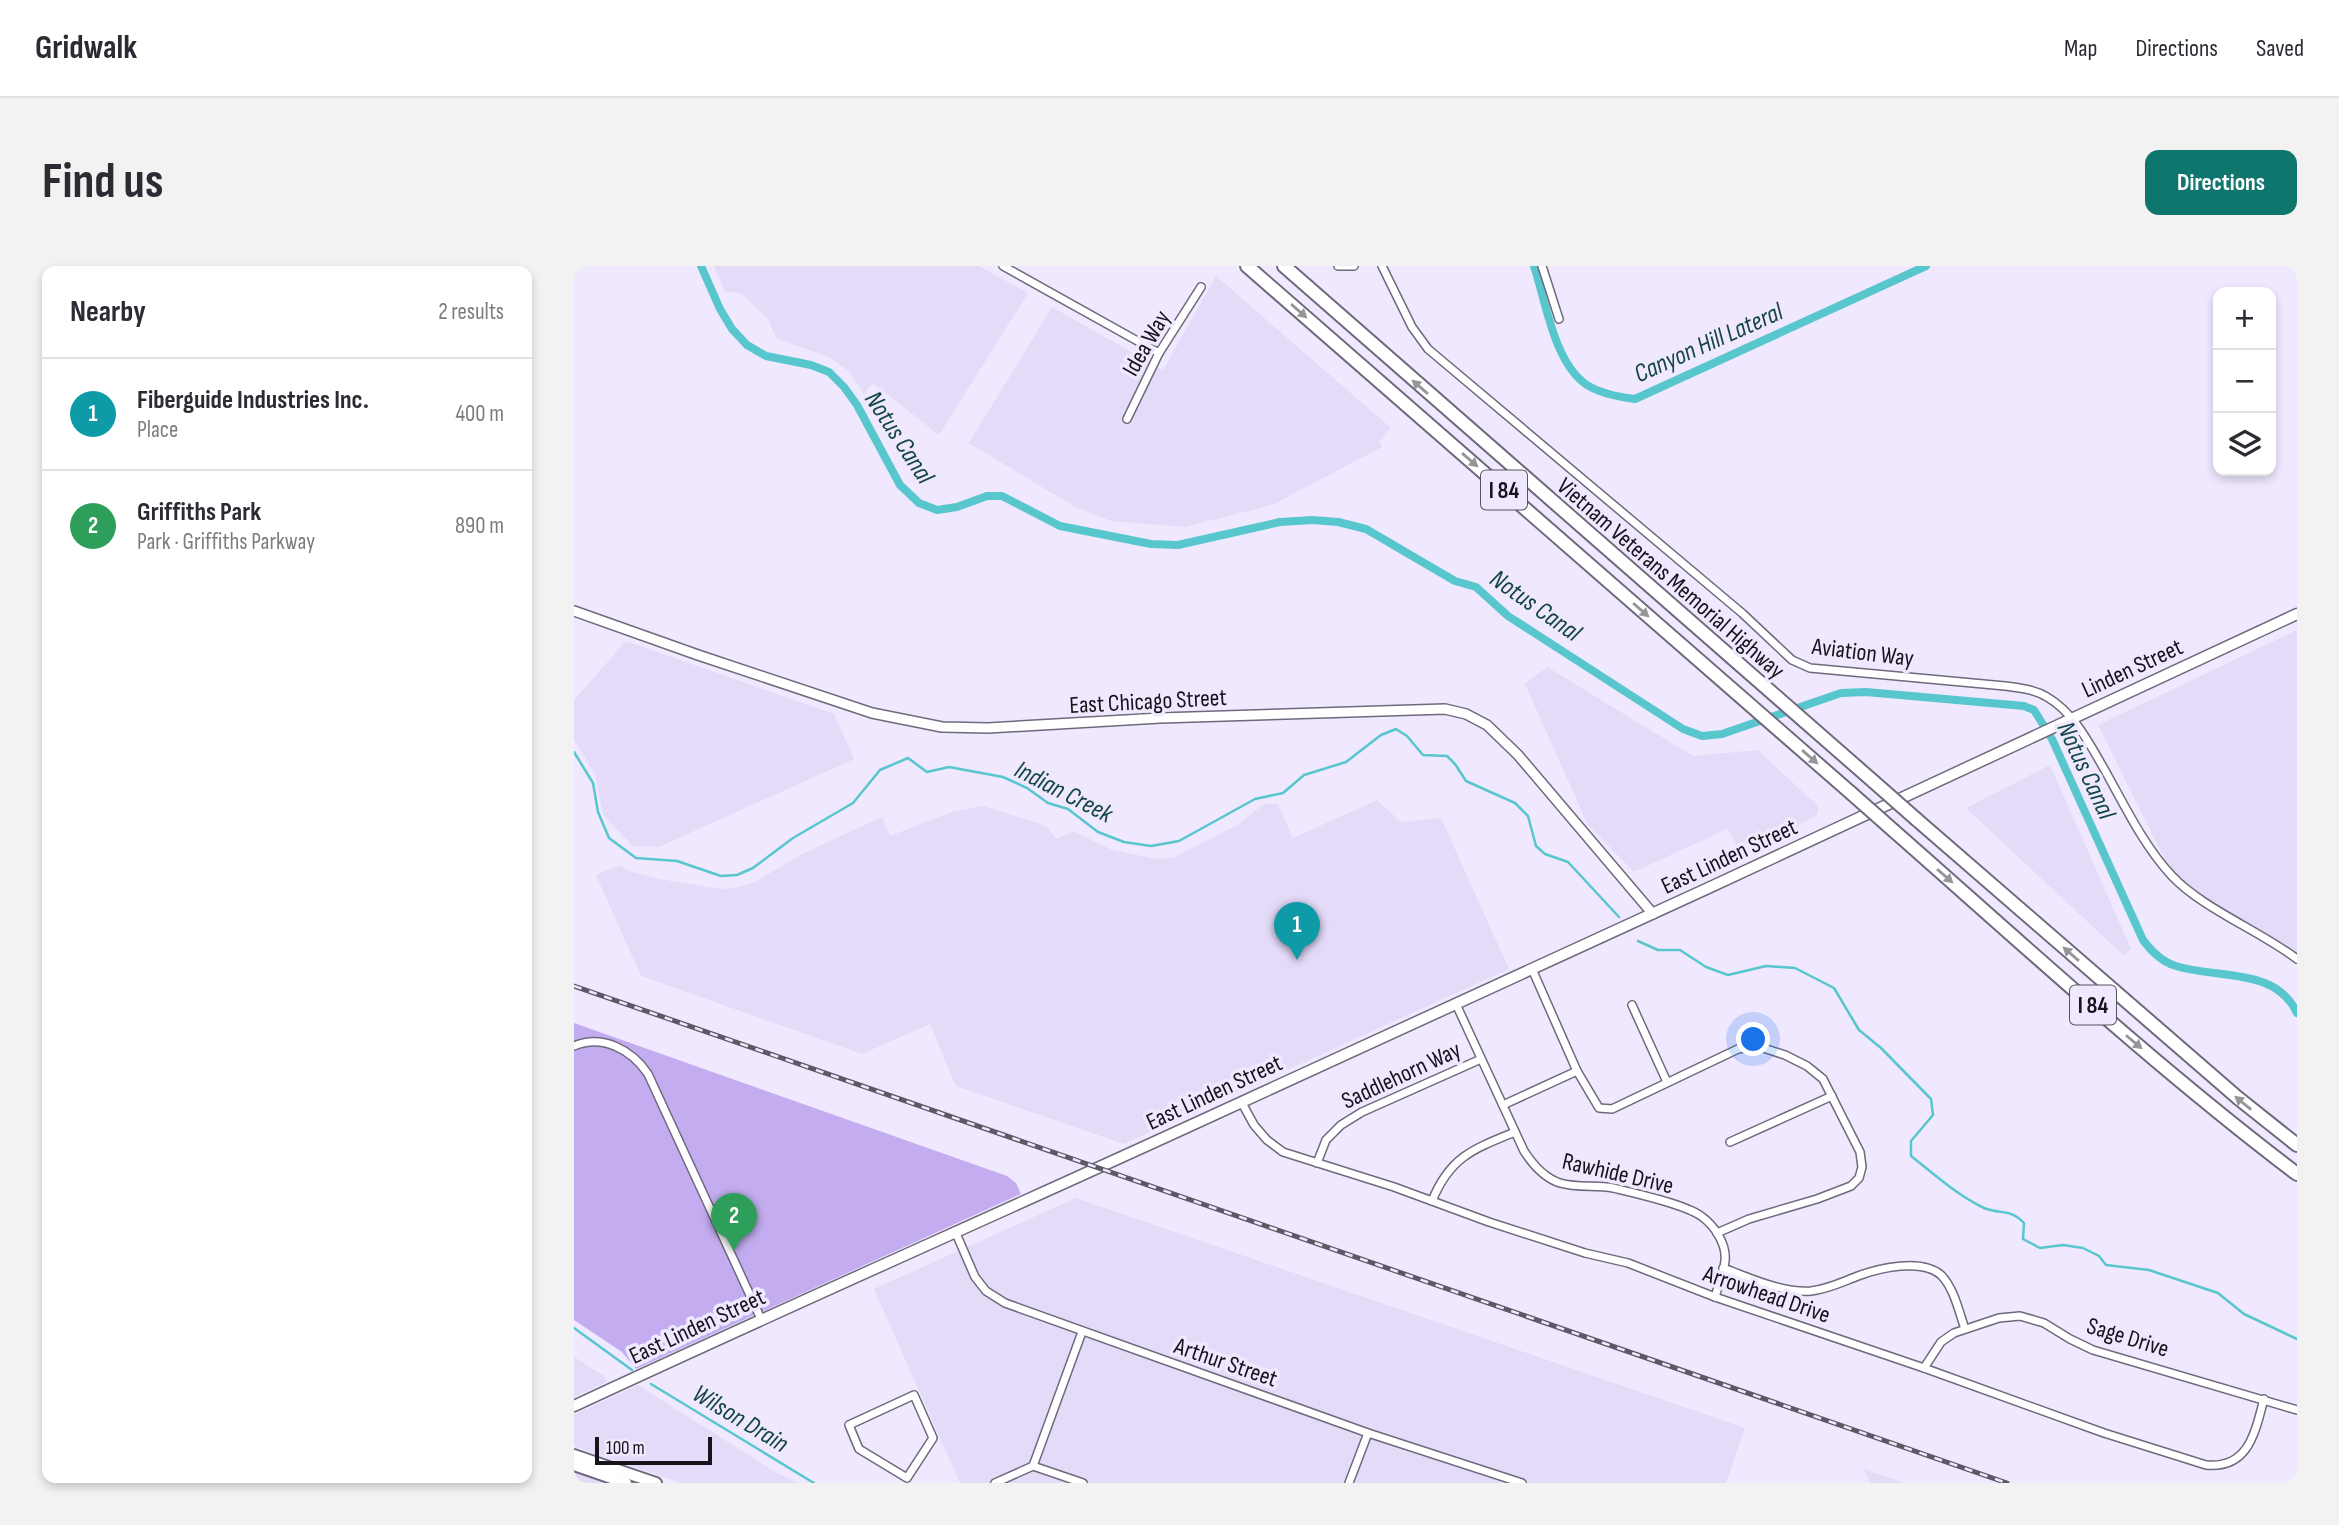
<!DOCTYPE html>
<html lang="en">
<head>
<meta charset="utf-8">
<style>
	:root { --surface:#fff; --page:#f2f2f3; --text:#2b2b33; --muted:#7c7c81; --line:#e1e1e2; --accent:#0f766e }
	body { margin:0; font-family:"Sofia Sans Condensed",sans-serif; background:var(--page); color:var(--text) }
	.controls { position:absolute; right:21px; top:21px; display:grid; overflow:hidden; border-radius:14px; box-shadow:0 4px 10px #0003 }
	.controls button { width:63px; height:63px; display:grid; place-items:center; padding:0; border:0; border-bottom:2px solid var(--line); background:var(--surface); color:var(--text); font:35px sans-serif }
	.scale { position:absolute; left:21px; bottom:18px; width:117px; box-sizing:border-box; padding-left:7px; border:4px solid #16131b; border-top:0; font-size:19px; line-height:24px; white-space:nowrap; color:#16131b; -webkit-text-stroke:5px #efe8fe; paint-order:stroke }
	.you { position:absolute; left:1180px; top:774px; width:24px; height:24px; margin:-18px; border:5px solid #fff; border-radius:50%; background:#1a73e8; box-shadow:0 0 0 10px #1a73e833 }
	.badge { display:grid; place-items:center; width:46px; height:46px; border-radius:50%; background:var(--accent); color:#fff; font-size:23px; font-weight:700 }
	.pin { position:absolute; translate:-50% -58px; filter:drop-shadow(0 2px 4px #0008) }
	.pin::after { content:''; position:absolute; top:37px; width:24px; height:21px; background:inherit; clip-path:polygon(0 0,100% 0,50% 100%) }
	.list { margin:0; padding:0; list-style:none }
	h2 { display:flex; justify-content:space-between; align-items:center; height:91px; margin:0; padding:0 28px; font-size:30px }
	h2 small { font-size:23px; font-weight:400; color:var(--muted) }
	.list li { display:grid; grid-template-columns:46px 1fr auto; gap:21px; align-items:center; box-sizing:border-box; height:112px; padding:0 28px; border-top:2px solid var(--line) }
	.list b { display:block; font-size:26px; white-space:nowrap }
	.list p { margin:0; font-size:23px; white-space:nowrap; color:var(--muted) }
	.list em { font-size:23px; font-style:normal; color:var(--muted) }
	.icon { flex:none; width:38px; height:38px; fill:none; stroke:currentColor; stroke-width:2; stroke-linecap:round; stroke-linejoin:round }
	.map { position:relative; flex:none; width:1723px; height:1217px; overflow:hidden; border-radius:14px }
	header { display:flex; align-items:center; gap:42px; box-sizing:border-box; height:98px; padding:0 35px; background:var(--surface); border-bottom:2px solid var(--line) }
	header strong { font-size:33px }
	nav { display:flex; gap:38px; margin-inline-start:auto; font-size:24px }
	.intro { display:flex; align-items:center; justify-content:space-between; box-sizing:border-box; height:168px; padding:0 42px }
	h1 { margin:0; font-size:49px }
	.button { padding:18px 32px; border-radius:14px; background:var(--accent); color:#fff; font-size:24px; font-weight:700 }
	main { display:flex; gap:42px; padding:0 42px }
	aside { flex:1; background:var(--surface); border-radius:14px; box-shadow:0 4px 10px #0003 }
	.map>svg:first-child { display:block }
</style>
</head>
<body>
<header>
<strong>Gridwalk</strong>
<nav><a>Map</a><a>Directions</a><a>Saved</a></nav>
</header>
<div class="intro"><h1>Find us</h1><a class="button">Directions</a></div>
<main>
<aside>
<h2>Nearby<small>2 results</small></h2>
<ul class="list">
<li><span class="badge" style="background:#0f9aa8">1</span><div><b>Fiberguide Industries Inc.</b><p>Place</p></div><em>400 m</em></li>
<li><span class="badge" style="background:#2e9e5b">2</span><div><b>Griffiths Park</b><p>Park · Griffiths Parkway</p></div><em>890 m</em></li>
</ul>
</aside>
<div class="map">
<svg width="1723" height="1217" viewBox="0 0 1723 1217">
	<rect width="100%" height="100%" fill="#efe8fe"/>
	<!-- built -->
	<g fill="#e4dbf9">
		<polygon points="140,0 405,0 454,27 365,169 299,117 290,128 275,105 255,91 202,72 194,53 168,28 151,25"/>
		<polygon points="642,10 817,162 805,175 808,181 698,239 610,261 537,255 501,241 395,177 478,41 589,104"/>
		<polygon points="1723,364 1723,693 1600,612 1524,459"/>
		<polygon points="52,375 260,448 280,493 85,581 59,580 29,549 21,508 0,474 0,434"/>
		<polygon points="973,401 1119,490 1184,484 1245,541 1242,550 1168,587 1153,563 1060,606 1014,559 951,418"/>
		<polygon points="1476,499 1557,683 1550,690 1392,542"/>
		<polygon points="803,534 827,556 867,552 935,703 550,878 385,821 381,818 356,758 288,788 67,710 22,609 46,599 54,605 85,613 147,623 161,622 181,616 230,587 308,551 316,570 378,546 409,540 464,557 475,563 482,573 499,565 538,584 583,593 601,591 663,559 690,538 704,538 719,572"/>
		<polygon points="502,932 1171,1162 1152,1217 386,1217 300,1023"/>
		<polygon points="0,1091 29,1109 33,1116 0,1131"/>
		<polygon points="64,1119 198,1204 222,1217 107,1217 0,1180 0,1149"/>
		<polygon points="1290,1203 1330,1217 1296,1217"/>
		<polygon points="0,1206 33,1217 0,1217"/>
	</g>
	<!-- green -->
	<polygon fill="#c3adf0" points="0,757 433,910 442,917 447,928 62,1103 48,1086 0,1054"/>
	<g fill="none" stroke-linecap="round" stroke-linejoin="round">
		<!-- stream -->
		<g stroke="#58c6cd" stroke-width="2.5">
			<polyline points="0,486 19,517 24,546 35,572 62,592 103,595 147,610 163,609 179,602 219,572 279,537 306,504 334,492 353,506 375,501 429,511 453,522 474,537 494,543 524,566 550,576 577,580 605,575 681,533 709,527 730,509 772,496 807,469 822,463 833,470 849,489 873,490 881,498 892,515 941,537 954,550 962,580 971,588 994,596 1045,651"/>
			<path d="M1064 675 1084 684H1106L1132 701 1154 709 1192 700 1221 702 1260 722 1285 764 1307 782 1357 833 1359 849 1337 875V890C1360 908 1384 930 1410 942 1428 949 1436 942 1450 957L1449 973 1466 982 1489 979 1509 982 1525 990 1532 999 1575 1004 1644 1027 1670 1048 1723 1073"/>
			<polyline points="0,1062 58,1104"/>
			<polyline points="77,1118 240,1217"/>
		</g>
		<!-- canal -->
		<g stroke="#58c6cd" stroke-width="8">
			<path d="M127 0 146 43 158 63 173 79 192 90 237 99 255 106 270 121 283 139 326 219 345 237 363 244 383 241 413 230H428L486 260 577 278 604 279 706 256 738 254 764 256 792 263 881 315 902 321 934 350 1109 463 1128 470 1148 468 1267 427 1292 426 1450 440 1460 444 1478 473 1569 674C1578 686 1588 696 1602 700 1643 713 1702 701 1723 747"/>
			<path d="M960 0C972 36 980 97 1013 119 1027 128 1045 131 1061 133L1352 0"/>
		</g>
		<defs>
			<g id="minor">
				<polyline points="429,0 585,87"/>
				<polyline points="764,0 780,0"/>
				<path d="M808 0 838 61 854 83 1168 347 1218 394 1236 402 1431 420C1445 422 1460 423 1473 431 1499 446 1514 475 1529 501 1550 538 1569 579 1598 610 1628 642 1686 665 1723 693"/>
				<polyline points="968,0 985,53"/>
				<polyline points="553,153 585,87 627,21"/>
				<polyline points="958,703 1003,805 1025,842 1038,843 1164,783 1183,780 1211,789 1233,800 1249,813 1286,886 1288,901 1285,912 1277,920 1243,933 1175,953 1143,967"/>
				<path d="M882 738 950 885C959 899 970 912 986 917 1003 922 1022 919 1039 922 1060 927 1110 938 1127 950 1140 959 1153 978 1151 995 1150 1007 1144 1020 1141 1031"/>
				<polyline points="1058,739 1093,816"/>
				<path d="M0 780C29 768 58 784 74 808L187 1053"/>
				<path d="M668 837 680 859 693 874 709 886 820 921 915 956 1011 987 1054 997 1141 1031 1350 1102 1530 1167 1632 1199C1675 1203 1681 1166 1690 1133"/>
				<polyline points="929,839 1003,805"/>
				<polyline points="1156,876 1258,830"/>
				<polyline points="743,897 752,874 767,859 788,846 907,793"/>
				<path d="M858 935C876 891 899 883 941 866"/>
				<polyline points="381,965 401,1011 412,1025 431,1037 794,1167 948,1217"/>
				<path d="M1149 1002C1177 1012 1207 1027 1237 1025 1254 1023 1268 1016 1284 1010 1305 1002 1348 992 1367 1009 1380 1022 1385 1046 1391 1063"/>
				<polyline points="1350,1102 1367,1076 1380,1067 1425,1052 1446,1050 1470,1057 1496,1073 1519,1084 1723,1144"/>
				<polygon points="340,1129 359,1172 333,1212 285,1183 275,1159"/>
				<polyline points="459,1200 509,1217"/>
				<polyline points="421,1217 459,1200 508,1066"/>
				<polyline points="775,1217 794,1167"/>
			</g>
			<polyline id="tertiary" points="0,345 124,389 298,447 368,461 414,462 586,452 871,443 892,448 913,459 944,489 1079,648"/>
			<path id="secondary" d="M0 1140C210 1042 422 949 633 852 997 686 1361 518 1723 348"/>
			<g id="primary">
				<polyline points="0,1189 82,1217"/>
				<polyline points="0,1199 52,1217"/>
			</g>
			<g id="motorway">
				<polyline points="673,0 1277,527"/>
				<polyline points="710,0 1300,516"/>
				<polyline points="1342,553 1664,832 1723,879"/>
				<path d="M1320 565C1452 681 1582 801 1723 908"/>
			</g>
		</defs>
		<!-- minor casing -->
		<use href="#minor" stroke="#6f697c" stroke-width="10"/>
		<!-- tertiary casing -->
		<use href="#tertiary" stroke="#6f697c" stroke-width="12"/>
		<!-- secondary casing -->
		<use href="#secondary" stroke="#6f697c" stroke-width="13"/>
		<!-- primary casing -->
		<use href="#primary" stroke="#6f697c" stroke-width="14"/>
		<!-- motorway casing -->
		<use href="#motorway" stroke="#6f697c" stroke-width="16"/>
		<!-- minor -->
		<use href="#minor" stroke="#fff" stroke-width="7"/>
		<!-- tertiary -->
		<use href="#tertiary" stroke="#fff" stroke-width="9"/>
		<!-- secondary -->
		<use href="#secondary" stroke="#fff" stroke-width="10"/>
		<!-- primary -->
		<use href="#primary" stroke="#fff" stroke-width="10"/>
		<!-- motorway -->
		<use href="#motorway" stroke="#fff" stroke-width="12"/>
		<defs>
			<polyline id="rail" points="0,720 1433,1217"/>
		</defs>
		<!-- rail casing -->
		<use href="#rail" stroke="#5c5864" stroke-width="5"/>
		<!-- rail -->
		<use href="#rail" stroke="#efe8fe" stroke-width="2.5" stroke-dasharray="8" stroke-linecap="butt"/>
		<defs>
			<g id="motorway-bridge">
				<polyline points="1300,516 1342,553"/>
				<polyline points="1277,527 1320,565"/>
			</g>
		</defs>
		<!-- motorway-bridge casing -->
		<use href="#motorway-bridge" stroke="#6f697c" stroke-width="16" stroke-linecap="butt"/>
		<!-- motorway-bridge -->
		<use href="#motorway-bridge" stroke="#fff" stroke-width="12"/>
	</g>
	<!-- one-way arrows -->
	<defs><path id="oneway-solid" d="M-6-.8H1V-3.2L6.5 0L1 3.2V.8H-6Z" transform="scale(1.75)"/></defs>
	<g fill="#969598">
		<use href="#oneway-solid" transform="translate(725 45) rotate(41)"/>
		<use href="#oneway-solid" transform="translate(846 121) rotate(-139)"/>
		<use href="#oneway-solid" transform="translate(896 194) rotate(41)"/>
		<use href="#oneway-solid" transform="translate(1067 344) rotate(41)"/>
		<use href="#oneway-solid" transform="translate(1236 491) rotate(41)"/>
		<use href="#oneway-solid" transform="translate(1371 610) rotate(41)"/>
		<use href="#oneway-solid" transform="translate(1497 688) rotate(-139)"/>
		<use href="#oneway-solid" transform="translate(1560 776) rotate(40)"/>
		<use href="#oneway-solid" transform="translate(1669 837) rotate(-141)"/>
	</g>
	<g text-anchor="middle" stroke-width="7" stroke-linejoin="round" paint-order="stroke">
		<!-- shield labels -->
		<g fill="#efe8fe" stroke="#57535f" stroke-width="2">
			<rect x="907" y="204.5" width="46" height="39" rx="5"/>
			<rect x="1496" y="719.5" width="46" height="39" rx="5"/>
		</g>
		<g font-size="23" font-weight="bold" fill="#16131b">
			<text x="930" y="232">I 84</text>
			<text x="1519" y="747">I 84</text>
		</g>
		<!-- street labels -->
		<g font-size="24" fill="#16131b" stroke="#efe8fe">
			<text transform="translate(572 77) rotate(-60)" y="8">Idea Way</text>
			<text transform="translate(1097 312) rotate(41)" y="8">Vietnam Veterans Memorial Highway</text>
			<text transform="translate(1289 386) rotate(7)" y="8">Aviation Way</text>
			<text transform="translate(1558 402) rotate(-25)" y="8">Linden Street</text>
			<text transform="translate(574 435) rotate(-3)" y="8">East Chicago Street</text>
			<text transform="translate(1155 590) rotate(-25)" y="8">East Linden Street</text>
			<text transform="translate(827 809) rotate(-25)" y="8">Saddlehorn Way</text>
			<text transform="translate(640 826) rotate(-25)" y="8">East Linden Street</text>
			<text transform="translate(1044 907) rotate(13)" y="8">Rawhide Drive</text>
			<text transform="translate(1193 1028) rotate(19)" y="8">Arrowhead Drive</text>
			<text transform="translate(123 1060) rotate(-25)" y="8">East Linden Street</text>
			<text transform="translate(1554 1071) rotate(17)" y="8">Sage Drive</text>
			<text transform="translate(652 1096) rotate(19)" y="8">Arthur Street</text>
		</g>
		<!-- water labels -->
		<g font-size="26" font-style="italic" fill="#144649" stroke="#efe8fe">
			<text transform="translate(1134 76) rotate(-24)" y="9">Canyon Hill Lateral</text>
			<text transform="translate(326 171) rotate(57)" y="9">Notus Canal</text>
			<text transform="translate(962 339) rotate(35)" y="9">Notus Canal</text>
			<text transform="translate(1513 504) rotate(65)" y="9">Notus Canal</text>
			<text transform="translate(490 525) rotate(27)" y="9">Indian Creek</text>
			<text transform="translate(167 1152) rotate(31)" y="9">Wilson Drain</text>
		</g>
	</g>
</svg>
<div class="controls">
<button>+</button>
<button>−</button>
<button><svg class="icon" aria-label="layers" viewBox="0 0 24 24"><path d="M12 4l9 5-9 5-9-5zM3 14l9 5 9-5"/></svg></button>
</div>
<div class="scale">100 m</div>
<div class="you"></div>
<div class="pin badge" style="left:723px;top:694px;background:#0f9aa8">1</div>
<div class="pin badge" style="left:160px;top:985px;background:#2e9e5b">2</div>
</div>
</main>
</body>
</html>
